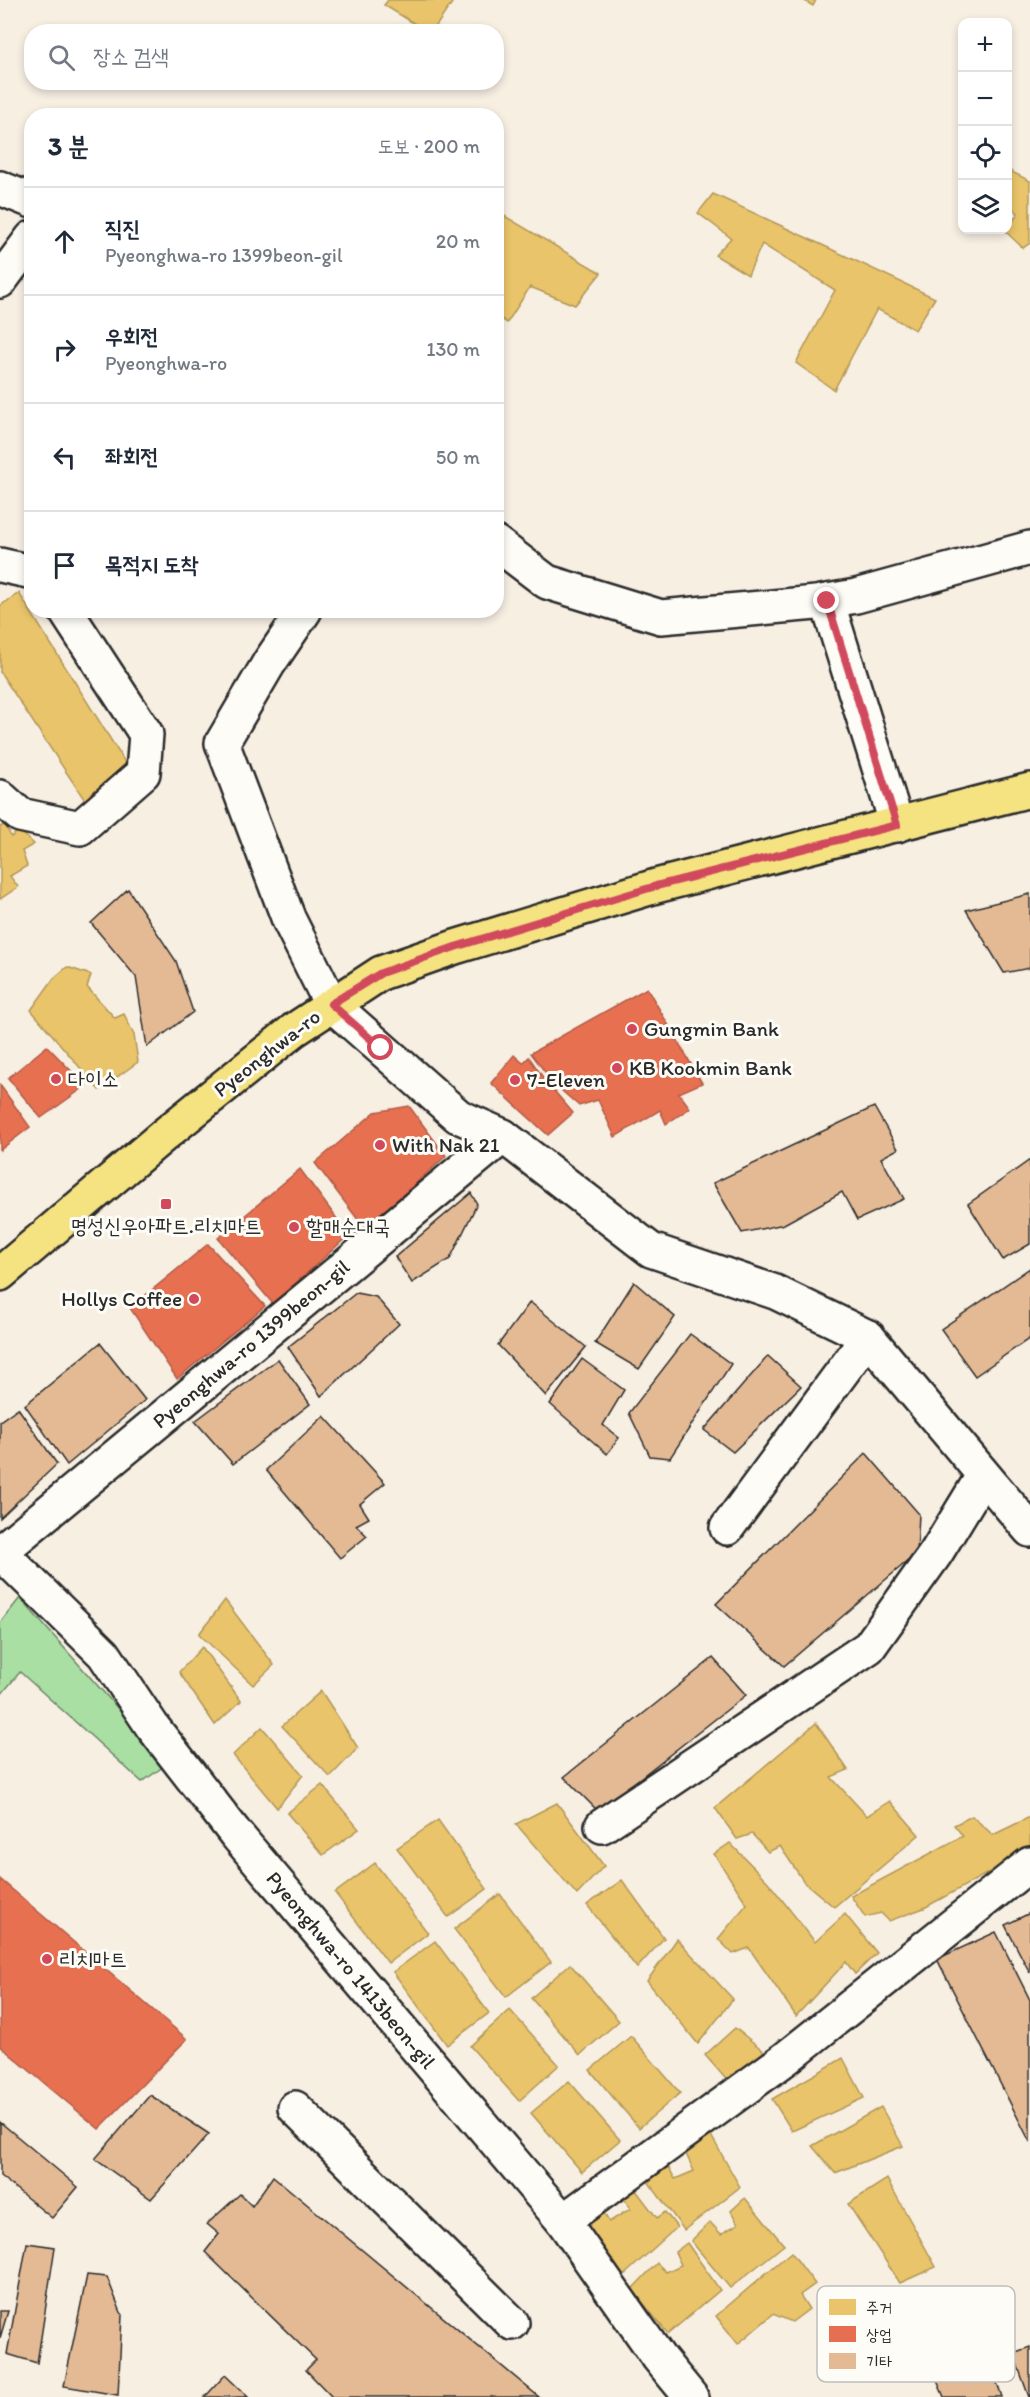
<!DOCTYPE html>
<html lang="ko">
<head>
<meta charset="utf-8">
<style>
	:root { --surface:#fff; --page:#f6f6f7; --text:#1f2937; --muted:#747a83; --line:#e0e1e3 }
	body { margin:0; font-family:Itim,"Poor Story",sans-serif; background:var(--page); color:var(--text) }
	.controls { position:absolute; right:18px; top:18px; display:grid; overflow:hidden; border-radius:12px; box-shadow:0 3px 9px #0003 }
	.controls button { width:54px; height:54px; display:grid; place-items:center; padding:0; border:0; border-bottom:2px solid var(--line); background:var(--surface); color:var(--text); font:30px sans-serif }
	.stop { position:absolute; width:18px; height:18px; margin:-14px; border:4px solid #d1495b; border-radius:50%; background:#fff }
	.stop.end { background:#d1495b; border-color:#fff; box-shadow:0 2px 6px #0008 }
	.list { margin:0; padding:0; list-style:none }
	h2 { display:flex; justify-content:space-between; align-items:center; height:78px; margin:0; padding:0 24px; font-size:26px }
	h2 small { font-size:20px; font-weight:400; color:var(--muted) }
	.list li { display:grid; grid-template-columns:39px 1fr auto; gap:18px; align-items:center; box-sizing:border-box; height:108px; padding:0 24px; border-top:2px solid var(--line) }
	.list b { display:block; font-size:22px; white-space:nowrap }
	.list p { margin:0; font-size:20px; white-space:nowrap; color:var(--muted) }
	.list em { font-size:20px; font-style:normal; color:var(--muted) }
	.icon { flex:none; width:33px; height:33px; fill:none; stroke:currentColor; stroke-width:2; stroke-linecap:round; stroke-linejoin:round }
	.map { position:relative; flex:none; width:1030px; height:2397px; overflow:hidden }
	.search { position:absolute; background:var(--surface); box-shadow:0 3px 9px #0003; left:24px; top:24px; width:480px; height:66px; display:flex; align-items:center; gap:15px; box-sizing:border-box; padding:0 21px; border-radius:24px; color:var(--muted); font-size:22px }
	.panel { position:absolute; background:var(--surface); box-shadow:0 3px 9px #0003; left:24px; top:108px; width:480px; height:510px; border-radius:24px }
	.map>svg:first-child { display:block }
</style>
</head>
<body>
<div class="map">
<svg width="1030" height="2397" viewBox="0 0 1030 2397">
	<rect width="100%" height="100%" fill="#f8efe3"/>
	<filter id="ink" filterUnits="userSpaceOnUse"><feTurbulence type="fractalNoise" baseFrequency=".0167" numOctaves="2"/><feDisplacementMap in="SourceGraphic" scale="12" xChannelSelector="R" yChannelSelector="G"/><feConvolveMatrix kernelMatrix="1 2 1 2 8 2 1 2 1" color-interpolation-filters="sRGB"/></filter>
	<g filter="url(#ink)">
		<!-- green -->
		<polygon fill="#a9dfa2" stroke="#6a8566" stroke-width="1.5" points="20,1598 167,1764 142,1782 20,1672 0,1696 0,1623"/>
		<!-- homes -->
		<g fill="#e9c46a" stroke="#b09657" stroke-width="1.5">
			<polygon points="388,0 454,0 432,32 428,32 384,5"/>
			<polygon points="803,0 816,0 813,6"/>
			<polygon points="1008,170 1030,181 1030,243 1023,248 1006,232 1018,213 1008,205"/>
			<polygon points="713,194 786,228 935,298 915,330 877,309 834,390 796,363 835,290 762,244 748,275 715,255 731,238 698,213"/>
			<polygon points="496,211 601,273 575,305 530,287 507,323 496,315"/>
			<polygon points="19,593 128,767 86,802 0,672 0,606"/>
			<polygon points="5,824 11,837 19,830 34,844 22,851 27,866 10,876 18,887 0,899 0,827"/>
			<polygon points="67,967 91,975 87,987 115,1018 124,1014 134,1035 138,1062 99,1090 31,1010 54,978"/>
			<polygon points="225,1600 274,1665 253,1685 199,1634"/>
			<polygon points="202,1647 241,1701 215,1725 179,1672"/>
			<polygon points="321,1691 358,1748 330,1777 282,1726"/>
			<polygon points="816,1723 848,1770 831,1777 867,1816 890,1801 919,1835 834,1907 804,1882 780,1846 768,1852 752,1834 737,1839 715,1808"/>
			<polygon points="262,1727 303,1775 277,1808 233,1755"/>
			<polygon points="322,1785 359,1829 323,1855 287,1813"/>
			<polygon points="557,1803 604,1866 577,1895 516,1824"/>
			<polygon points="972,1816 993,1835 1030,1817 1030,1850 924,1908 889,1921 881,1913 865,1917 851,1896 963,1836 954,1825"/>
			<polygon points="438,1820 487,1889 448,1917 397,1848"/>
			<polygon points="730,1843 768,1882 815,1942 845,1914 877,1953 855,1974 846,1962 796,2016 749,1948 733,1954 718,1939 747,1904 714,1854"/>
			<polygon points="375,1863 428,1933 388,1963 335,1893"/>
			<polygon points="622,1880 664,1938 637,1968 587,1905"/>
			<polygon points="500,1894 551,1962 506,1997 454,1929"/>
			<polygon points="677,1939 733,1999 698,2044 647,1981"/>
			<polygon points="435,1941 489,2013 447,2045 393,1972"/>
			<polygon points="570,1964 619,2021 580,2055 531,1998"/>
			<polygon points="510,2010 559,2065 519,2101 470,2046"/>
			<polygon points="735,2028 764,2051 732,2086 705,2055"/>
			<polygon points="631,2036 680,2093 639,2128 590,2070"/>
			<polygon points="843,2058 864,2098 792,2131 772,2099"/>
			<polygon points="569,2081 620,2140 582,2172 531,2113"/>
			<polygon points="881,2107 903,2146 835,2173 812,2146"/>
			<polygon points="708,2130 740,2187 684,2230 647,2180 668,2166 675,2179 694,2171 685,2152"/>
			<polygon points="887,2179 936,2267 900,2283 848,2204"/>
			<polygon points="635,2189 657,2218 665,2212 677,2227 621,2278 584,2228 604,2213 609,2222 630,2209 624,2198"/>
			<polygon points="745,2198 784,2245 730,2288 691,2241 710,2222 721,2234 738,2224 731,2211"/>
			<polygon points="687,2243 720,2290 668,2334 632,2289 657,2263 666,2272 681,2265 675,2252"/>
			<polygon points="791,2252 815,2284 800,2295 809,2309 792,2322 773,2314 738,2344 716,2316"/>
		</g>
		<!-- shops -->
		<g fill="#e76f51" stroke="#af5b46" stroke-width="1.5">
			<polygon points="647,988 702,1083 679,1093 690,1108 666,1124 660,1110 615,1137 598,1100 579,1106 553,1083 531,1053"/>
			<polygon points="47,1046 86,1086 41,1118 8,1078"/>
			<polygon points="514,1055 523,1063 529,1057 544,1079 573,1113 548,1135 491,1083"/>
			<polygon points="0,1085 30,1127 0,1150"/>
			<polygon points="409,1106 446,1156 365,1229 315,1163 375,1112"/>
			<polygon points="300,1169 349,1235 273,1304 218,1238"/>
			<polygon points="208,1244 265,1306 177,1379 130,1308"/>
			<polygon points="0,1879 187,2039 99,2129 0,2046"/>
		</g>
		<!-- building -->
		<g fill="#e4ba94" stroke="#2b2b2b" stroke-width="1.5">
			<polygon points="128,889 176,961 193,1012 147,1047 136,977 91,923"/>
			<polygon points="1030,894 1030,968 1004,973 966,910"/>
			<polygon points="874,1107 898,1149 881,1158 904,1199 857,1220 842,1192 784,1224 742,1233 713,1183"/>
			<polygon points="1030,1160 1030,1244 1003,1260 968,1204"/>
			<polygon points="471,1193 477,1204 450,1259 412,1283 395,1257"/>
			<polygon points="1030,1268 1030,1338 975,1376 941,1329"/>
			<polygon points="634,1282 675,1317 639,1369 595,1343"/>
			<polygon points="356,1293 376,1297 399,1324 321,1396 288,1347"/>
			<polygon points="530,1302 586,1347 546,1396 498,1345"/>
			<polygon points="690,1334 731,1364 670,1458 650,1456 629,1413"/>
			<polygon points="100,1343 145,1400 67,1465 25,1405"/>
			<polygon points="768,1356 801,1386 733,1452 704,1430"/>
			<polygon points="278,1359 310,1404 233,1464 195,1421"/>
			<polygon points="582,1359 624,1390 603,1425 619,1438 607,1454 550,1404"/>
			<polygon points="18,1408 57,1464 0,1518 0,1421"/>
			<polygon points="324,1416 385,1483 360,1504 369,1518 356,1525 367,1536 340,1558 266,1470"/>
			<polygon points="866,1453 919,1514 917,1553 784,1666 716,1604"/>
			<polygon points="713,1658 746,1695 598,1811 564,1777"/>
			<polygon points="1030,1913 1030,1973 1005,1925"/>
			<polygon points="996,1932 1030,2000 1030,2142 937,1959"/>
			<polygon points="150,2095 209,2134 151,2199 95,2159"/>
			<polygon points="0,2122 78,2187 52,2218 0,2176"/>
			<polygon points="273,2176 539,2397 332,2397 306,2370 316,2360 205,2252 219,2234 207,2224 240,2194 252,2206"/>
			<polygon points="27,2243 55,2247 37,2363 7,2354"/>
			<polygon points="87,2275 107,2277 122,2315 118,2395 64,2386"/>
			<polygon points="0,2311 8,2311 0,2338"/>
			<polygon points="1030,2347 1030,2397 1029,2397 1013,2353"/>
			<polygon points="985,2349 1002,2397 944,2397 932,2369"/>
			<polygon points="225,2375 248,2397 205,2397"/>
		</g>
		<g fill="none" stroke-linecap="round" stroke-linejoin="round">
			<defs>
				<g id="minor">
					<polyline points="0,188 32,201"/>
					<polyline points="0,281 32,238"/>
					<polyline points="496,543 547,582 661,617 816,603 856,596 1030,548"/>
					<polyline points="0,565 32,572"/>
					<polyline points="827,601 897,825"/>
					<polyline points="305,610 269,663 222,743 289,920 331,1004 458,1116 503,1136 651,1250 775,1292 868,1337 1030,1530"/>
					<polyline points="0,797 20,815 80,828 143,773 146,734 65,610"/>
					<polyline points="727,1528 868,1337"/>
					<polyline points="0,1552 104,1654 152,1726 235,1833 563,2221 659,2358 691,2397"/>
					<polyline points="0,1552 503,1136"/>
					<polyline points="602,1826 869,1647 936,1553 983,1476"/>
					<polyline points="295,2108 512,2323"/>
					<polyline points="563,2221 785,2059 1030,1864"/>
				</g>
				<polyline id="major" points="0,1274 164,1135 294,1030 381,973 455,947 656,886 1030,790"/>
			</defs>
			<!-- minor casing -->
			<use href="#minor" stroke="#2b2b2b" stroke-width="38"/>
			<!-- major casing -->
			<use href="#major" stroke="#2b2b2b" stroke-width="38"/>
			<!-- minor -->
			<use href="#minor" stroke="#fdfcf7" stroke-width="33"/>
			<!-- major -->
			<use href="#major" stroke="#f5e382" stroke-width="33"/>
		</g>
	</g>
	<g fill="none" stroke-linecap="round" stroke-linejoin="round" filter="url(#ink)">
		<!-- route -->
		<polyline stroke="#d1495b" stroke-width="8" points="381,1048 331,1004 381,973 455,947 656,886 897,825 827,601"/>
	</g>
	<!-- markers -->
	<g fill="#d1495b" stroke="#fdfcf7" stroke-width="2">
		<circle cx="632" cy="1029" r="6"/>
		<circle cx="617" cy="1068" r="6"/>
		<circle cx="56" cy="1079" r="6"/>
		<circle cx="515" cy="1080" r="6"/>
		<circle cx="380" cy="1145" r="6"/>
		<rect x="160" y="1198" width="12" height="12" rx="3"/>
		<circle cx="294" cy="1227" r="6"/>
		<circle cx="194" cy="1299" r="6"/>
		<circle cx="47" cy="1959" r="6"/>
	</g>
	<g text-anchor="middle" stroke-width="6" stroke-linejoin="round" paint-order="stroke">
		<!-- poi labels -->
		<g font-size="21" fill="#2b2b2b" stroke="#fdfcf7" text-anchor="start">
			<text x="644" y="1036">Gungmin Bank</text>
			<text x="629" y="1075">KB Kookmin Bank</text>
			<text x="68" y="1086">다이소</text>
			<text x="527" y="1087">7-Eleven</text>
			<text x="392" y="1152">With Nak 21</text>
			<text x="166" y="1233" text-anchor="middle">명성신우아파트.리치마트</text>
			<text x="306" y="1234">할매순대국</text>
			<text x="182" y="1306" text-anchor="end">Hollys Coffee</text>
			<text x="59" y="1966">리치마트</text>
		</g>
		<!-- street labels -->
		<g font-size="21" fill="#2b2b2b" stroke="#fdfcf7">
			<text transform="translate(267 1053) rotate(-38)" y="7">Pyeonghwa-ro</text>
			<text transform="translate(251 1344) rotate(-40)" y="7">Pyeonghwa-ro 1399beon-gil</text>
			<text transform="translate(351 1970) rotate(50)" y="7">Pyeonghwa-ro 1413beon-gil</text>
		</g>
	</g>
	<!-- legend -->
	<rect x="817" y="2286" width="198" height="96" rx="9" fill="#fdfcf7" stroke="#bebdba" stroke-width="1.5"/>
	<rect x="829" y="2299" width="27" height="16" fill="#e9c46a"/>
	<rect x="829" y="2326" width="27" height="16" fill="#e76f51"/>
	<rect x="829" y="2353" width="27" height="16" fill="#e4ba94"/>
	<g font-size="16" fill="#2b2b2b">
		<text x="866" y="2313">주거</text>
		<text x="866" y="2340">상업</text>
		<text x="866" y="2367">기타</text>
	</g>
</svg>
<div class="controls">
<button>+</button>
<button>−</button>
<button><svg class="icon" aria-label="locate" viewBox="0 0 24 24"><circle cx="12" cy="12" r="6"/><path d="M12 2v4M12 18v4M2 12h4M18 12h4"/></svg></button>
<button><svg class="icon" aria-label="layers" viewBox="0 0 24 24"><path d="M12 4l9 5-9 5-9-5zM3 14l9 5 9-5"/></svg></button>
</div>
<div class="stop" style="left:381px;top:1048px"></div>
<div class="stop end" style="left:827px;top:601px"></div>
<div class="search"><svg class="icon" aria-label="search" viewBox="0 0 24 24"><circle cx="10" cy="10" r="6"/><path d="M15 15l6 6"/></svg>장소 검색</div>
<section class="panel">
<h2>3 분<small>도보 · 200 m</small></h2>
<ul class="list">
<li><svg class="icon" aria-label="ahead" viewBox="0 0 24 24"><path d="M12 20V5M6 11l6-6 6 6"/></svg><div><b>직진</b><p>Pyeonghwa-ro 1399beon-gil</p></div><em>20 m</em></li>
<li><svg class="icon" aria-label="right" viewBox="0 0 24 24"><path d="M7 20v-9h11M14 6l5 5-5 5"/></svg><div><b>우회전</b><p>Pyeonghwa-ro</p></div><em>130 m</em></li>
<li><svg class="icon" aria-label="left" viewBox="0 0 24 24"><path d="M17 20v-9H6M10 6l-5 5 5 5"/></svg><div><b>좌회전</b></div><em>50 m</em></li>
<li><svg class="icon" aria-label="arrive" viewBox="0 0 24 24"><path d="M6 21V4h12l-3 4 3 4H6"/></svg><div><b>목적지 도착</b></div></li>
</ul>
</section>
</div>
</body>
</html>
